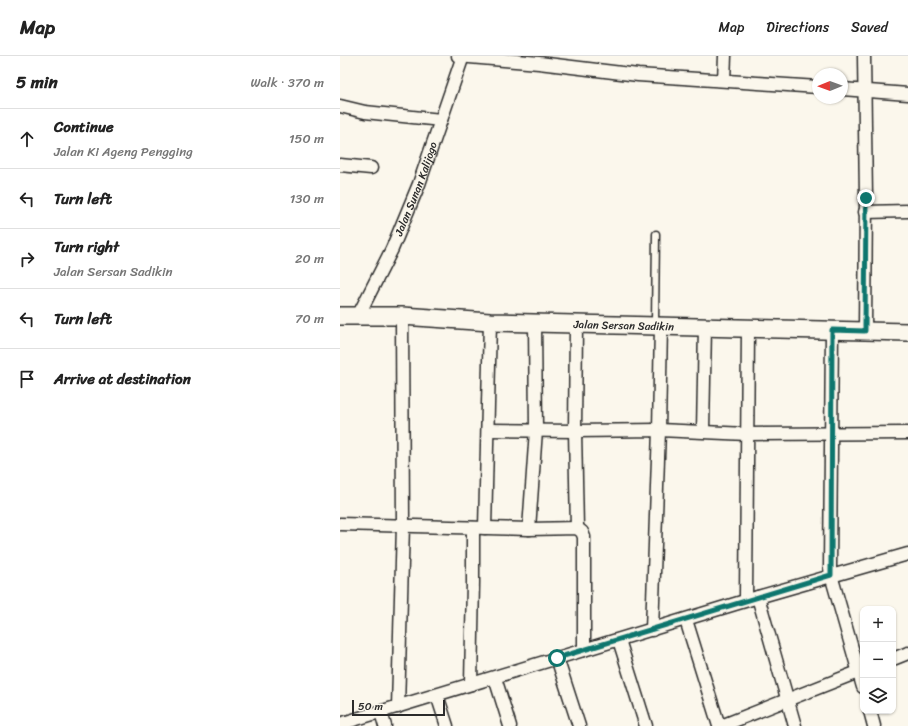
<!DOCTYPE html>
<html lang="en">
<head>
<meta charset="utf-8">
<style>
	:root { --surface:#fff; --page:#f6f6f6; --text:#222; --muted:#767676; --line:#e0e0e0 }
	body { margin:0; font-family:Sriracha,sans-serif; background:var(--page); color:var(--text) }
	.controls { position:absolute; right:12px; bottom:12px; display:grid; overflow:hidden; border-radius:8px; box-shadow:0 1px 3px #0004 }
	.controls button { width:36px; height:36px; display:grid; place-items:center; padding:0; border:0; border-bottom:1px solid var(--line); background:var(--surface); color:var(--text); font:20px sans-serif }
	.compass { position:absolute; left:472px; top:12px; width:36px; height:36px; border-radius:50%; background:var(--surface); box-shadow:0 1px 3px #0004; rotate:269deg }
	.scale { position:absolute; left:12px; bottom:10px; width:93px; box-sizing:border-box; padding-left:4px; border:2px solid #2b2b2b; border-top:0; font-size:11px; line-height:14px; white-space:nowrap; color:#2b2b2b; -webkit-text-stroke:3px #fbf7ec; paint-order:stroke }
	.stop { position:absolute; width:12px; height:12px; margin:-9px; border:3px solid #0f766e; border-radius:50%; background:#fff }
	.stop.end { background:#0f766e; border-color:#fff; box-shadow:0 1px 4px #0008 }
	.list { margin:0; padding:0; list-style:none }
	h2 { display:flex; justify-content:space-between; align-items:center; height:52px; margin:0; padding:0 16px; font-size:17px }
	h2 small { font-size:13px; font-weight:400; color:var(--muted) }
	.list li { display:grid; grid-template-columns:26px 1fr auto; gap:12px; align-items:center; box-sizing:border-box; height:60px; padding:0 16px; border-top:1px solid var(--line) }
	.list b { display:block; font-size:15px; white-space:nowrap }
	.list p { margin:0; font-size:13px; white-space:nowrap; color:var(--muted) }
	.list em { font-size:13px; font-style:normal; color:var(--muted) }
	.icon { flex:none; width:22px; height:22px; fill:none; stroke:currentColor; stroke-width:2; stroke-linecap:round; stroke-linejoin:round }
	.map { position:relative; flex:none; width:568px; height:670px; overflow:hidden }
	header { display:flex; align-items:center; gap:24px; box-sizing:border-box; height:56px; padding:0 20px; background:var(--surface); border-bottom:1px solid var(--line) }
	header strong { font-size:19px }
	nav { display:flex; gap:22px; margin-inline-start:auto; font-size:14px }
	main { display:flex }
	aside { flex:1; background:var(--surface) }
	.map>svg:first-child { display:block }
</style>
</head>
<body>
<header>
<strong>Map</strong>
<nav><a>Map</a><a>Directions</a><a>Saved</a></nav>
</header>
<main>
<aside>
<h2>5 min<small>Walk · 370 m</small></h2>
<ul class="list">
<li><svg class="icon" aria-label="ahead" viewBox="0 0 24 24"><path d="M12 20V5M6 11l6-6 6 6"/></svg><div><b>Continue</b><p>Jalan Ki Ageng Pengging</p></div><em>150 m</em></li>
<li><svg class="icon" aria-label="left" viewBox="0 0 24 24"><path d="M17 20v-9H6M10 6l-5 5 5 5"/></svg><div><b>Turn left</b></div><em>130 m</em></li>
<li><svg class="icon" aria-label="right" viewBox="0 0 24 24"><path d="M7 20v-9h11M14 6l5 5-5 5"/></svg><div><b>Turn right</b><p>Jalan Sersan Sadikin</p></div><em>20 m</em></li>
<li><svg class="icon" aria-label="left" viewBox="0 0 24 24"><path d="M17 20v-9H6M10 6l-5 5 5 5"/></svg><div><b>Turn left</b></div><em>70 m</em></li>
<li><svg class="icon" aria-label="arrive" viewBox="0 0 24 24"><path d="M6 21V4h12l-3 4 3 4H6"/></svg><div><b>Arrive at destination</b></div></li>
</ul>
</aside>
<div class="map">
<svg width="568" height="670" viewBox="0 0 568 670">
	<rect width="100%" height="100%" fill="#fbf7ec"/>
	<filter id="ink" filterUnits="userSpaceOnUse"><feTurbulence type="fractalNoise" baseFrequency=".025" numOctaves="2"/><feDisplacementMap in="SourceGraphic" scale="8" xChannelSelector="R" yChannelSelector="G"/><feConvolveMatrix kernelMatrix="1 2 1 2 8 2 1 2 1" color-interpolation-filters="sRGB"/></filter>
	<g filter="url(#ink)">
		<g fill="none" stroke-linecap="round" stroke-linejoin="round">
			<defs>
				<polyline id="lane" points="315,268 316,178"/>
				<g id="street">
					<polyline points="118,0 199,7 298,19 478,31"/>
					<polyline points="524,0 526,142 525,275"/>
					<polyline points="384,24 385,0"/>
					<polyline points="502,33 568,38"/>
					<polyline points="0,50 25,56 101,64"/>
					<polyline points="0,109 31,112"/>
					<polyline points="525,156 568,155"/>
					<path id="s1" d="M18 260 52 193 79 128 123 0"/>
					<polyline points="236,268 235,375 237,472"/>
					<polyline points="492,274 490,512 491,519 523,631"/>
					<polyline points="148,374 235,375 319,374 407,378 568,377"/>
					<polyline points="363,375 365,271"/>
					<polyline points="0,468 189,473 237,472 242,476 244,481 244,594"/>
					<polyline points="145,472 150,266"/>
					<polyline points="189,473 196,374 195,267"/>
					<polyline points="418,541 455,670"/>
					<polyline points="406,544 408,272"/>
					<polyline points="346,564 379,670"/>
					<polyline points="312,574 319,374 321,270"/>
					<polyline points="279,584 306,670"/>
					<polyline points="217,602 239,670"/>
					<polyline points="553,603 568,597"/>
					<polyline points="155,622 170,670"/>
					<polyline points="131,628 133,526 133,472"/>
					<polyline points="97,639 107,670"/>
					<polyline points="58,651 63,469 62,260"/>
					<polyline points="530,655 534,670"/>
					<polyline points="41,656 45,670"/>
					<polyline points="0,668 418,541 568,498"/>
					<polyline points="381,670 523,614"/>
				</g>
				<g id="secondary">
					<path id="s2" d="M0 260H62L150 266 568 276"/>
				</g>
			</defs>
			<!-- lane casing -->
			<use href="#lane" stroke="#2b2b2b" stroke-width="9"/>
			<!-- street casing -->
			<use href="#street" stroke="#2b2b2b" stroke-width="15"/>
			<!-- secondary casing -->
			<use href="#secondary" stroke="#2b2b2b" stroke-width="20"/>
			<!-- lane -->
			<use href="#lane" stroke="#fbf7ec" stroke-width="6"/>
			<!-- street -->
			<use href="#street" stroke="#fbf7ec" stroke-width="12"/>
			<!-- secondary -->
			<use href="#secondary" stroke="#fbf7ec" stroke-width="17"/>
		</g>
	</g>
	<g fill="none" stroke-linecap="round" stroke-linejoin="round" filter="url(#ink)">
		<!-- route -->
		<polyline stroke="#0f766e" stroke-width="5" points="217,602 491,519 492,274 525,275 526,142"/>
	</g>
	<g text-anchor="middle" stroke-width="3" stroke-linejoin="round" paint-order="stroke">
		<!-- street labels -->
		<g font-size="11" fill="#2b2b2b" stroke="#fbf7ec">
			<text dy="4" stroke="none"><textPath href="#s1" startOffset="140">Jalan Sunan Kalijogo</textPath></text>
			<text dy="4" stroke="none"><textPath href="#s2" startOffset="284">Jalan Sersan Sadikin</textPath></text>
		</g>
	</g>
</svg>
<div class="controls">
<button>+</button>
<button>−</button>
<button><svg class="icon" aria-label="layers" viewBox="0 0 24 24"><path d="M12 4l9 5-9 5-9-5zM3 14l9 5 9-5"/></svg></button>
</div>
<svg class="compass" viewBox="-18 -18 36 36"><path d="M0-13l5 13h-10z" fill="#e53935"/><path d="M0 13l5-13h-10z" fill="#767676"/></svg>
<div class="scale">50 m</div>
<div class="stop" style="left:217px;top:602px"></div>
<div class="stop end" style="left:526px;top:142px"></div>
</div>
</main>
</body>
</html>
